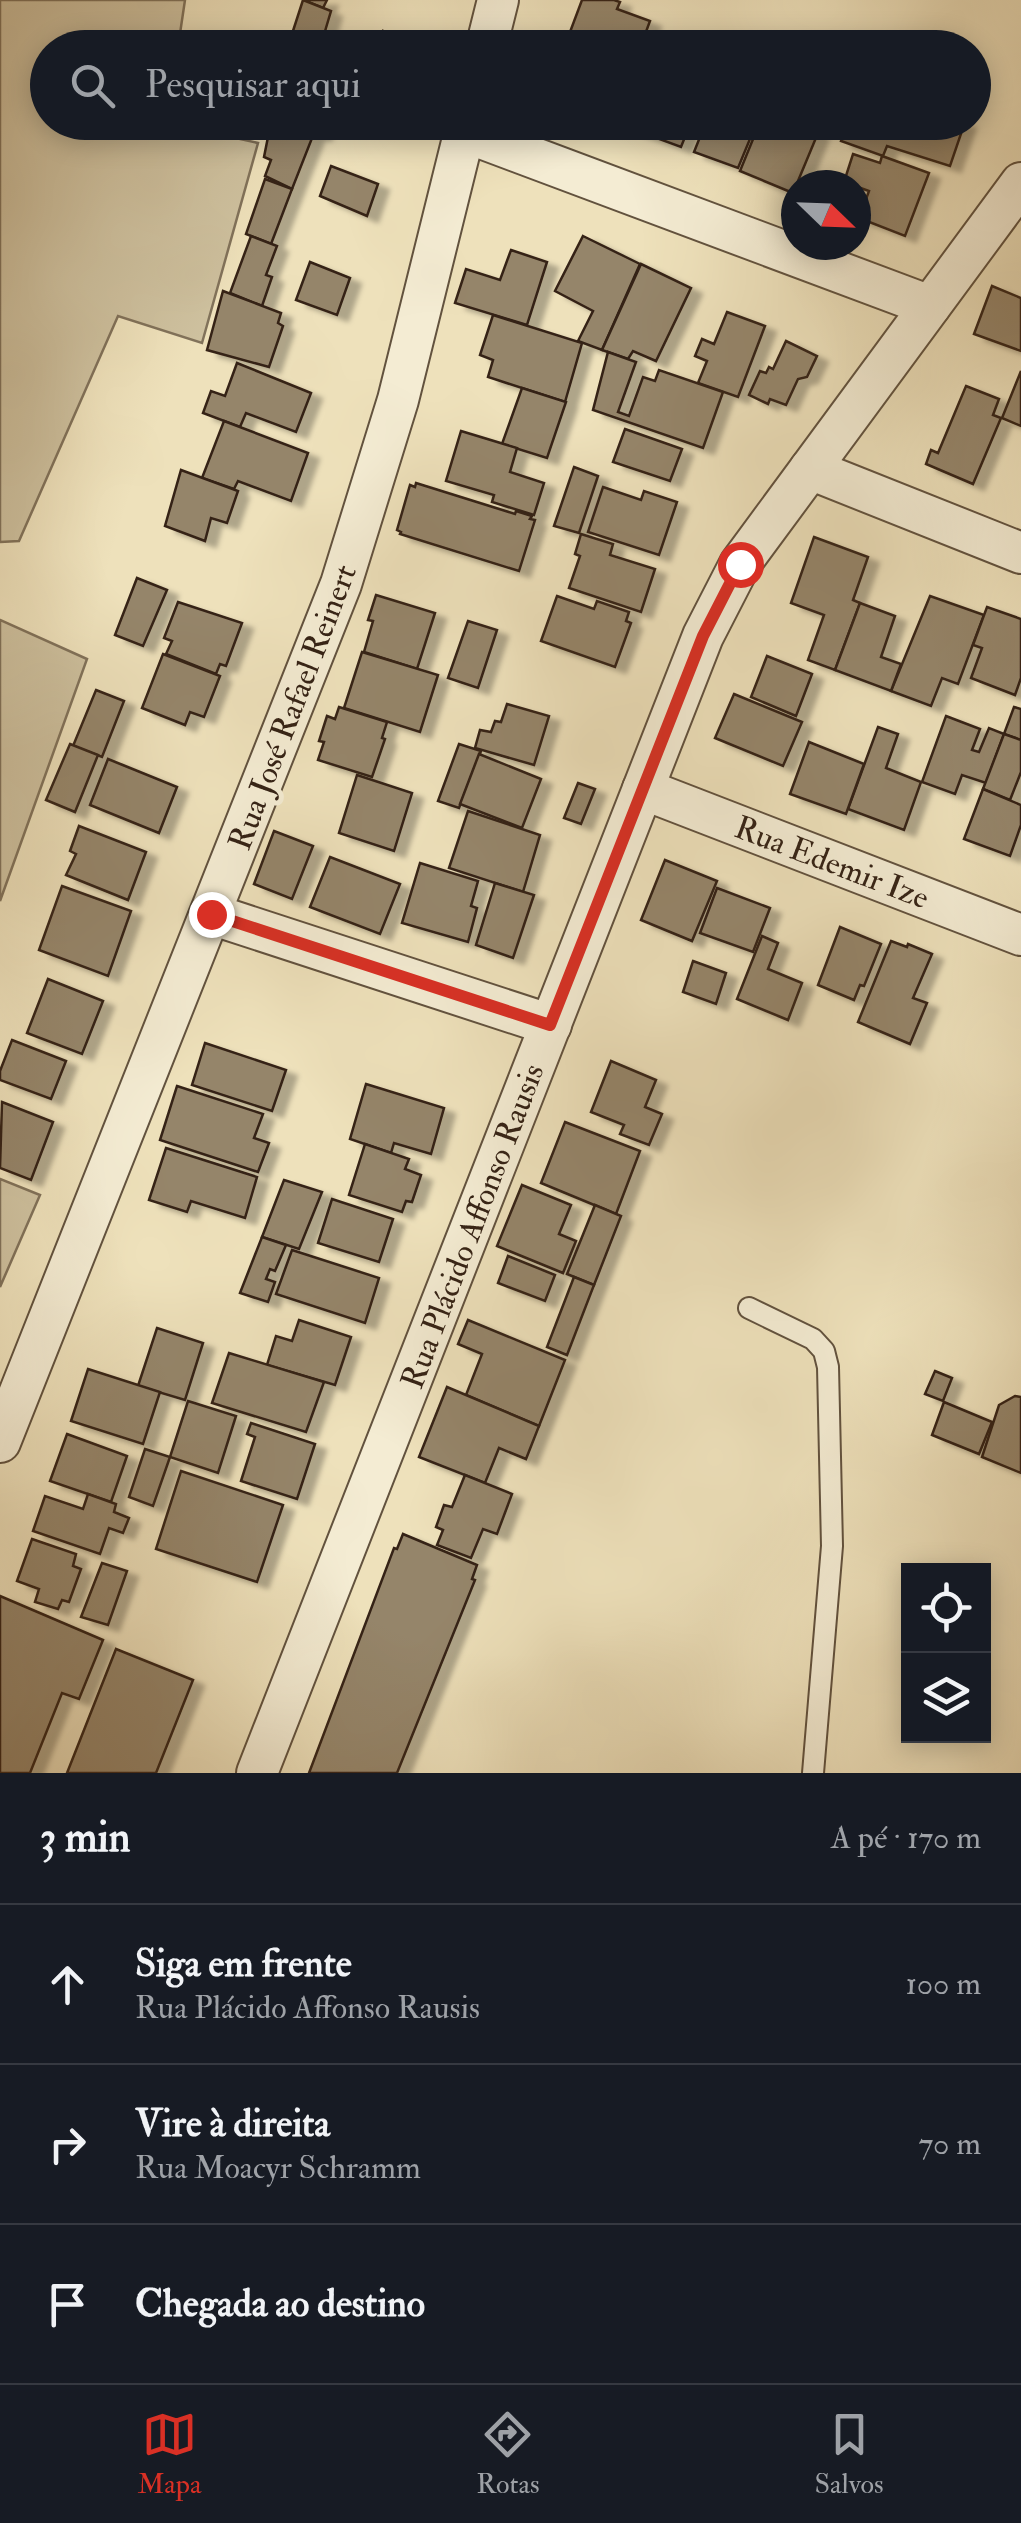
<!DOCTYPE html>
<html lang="pt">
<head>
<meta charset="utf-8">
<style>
	:root { --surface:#171b24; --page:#20242c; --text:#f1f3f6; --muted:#9ea1a6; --line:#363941; --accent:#d93025 }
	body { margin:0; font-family:"IM FELL Double Pica",serif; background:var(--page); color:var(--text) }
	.controls { position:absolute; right:30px; bottom:30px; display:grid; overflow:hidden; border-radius:0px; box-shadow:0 5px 25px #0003 }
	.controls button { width:90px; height:90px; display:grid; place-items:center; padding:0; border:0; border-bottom:2px solid var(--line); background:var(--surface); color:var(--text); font:50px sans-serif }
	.compass { position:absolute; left:781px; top:170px; width:90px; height:90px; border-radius:50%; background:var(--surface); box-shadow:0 5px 25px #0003; rotate:113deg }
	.stop { position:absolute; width:30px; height:30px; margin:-22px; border:8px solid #d93025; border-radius:50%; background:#fff }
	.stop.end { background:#d93025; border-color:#fff; box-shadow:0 2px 10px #0008 }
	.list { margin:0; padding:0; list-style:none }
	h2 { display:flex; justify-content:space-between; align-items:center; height:130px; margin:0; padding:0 40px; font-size:42px }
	h2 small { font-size:32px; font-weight:400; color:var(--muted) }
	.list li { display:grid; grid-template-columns:65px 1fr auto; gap:30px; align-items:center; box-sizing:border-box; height:160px; padding:0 40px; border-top:2px solid var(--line) }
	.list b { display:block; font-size:38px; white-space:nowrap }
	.list p { margin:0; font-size:32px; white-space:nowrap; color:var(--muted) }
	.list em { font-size:32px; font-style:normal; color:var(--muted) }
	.icon { flex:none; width:55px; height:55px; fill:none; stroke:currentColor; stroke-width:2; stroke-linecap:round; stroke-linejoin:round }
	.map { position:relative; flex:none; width:1021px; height:1773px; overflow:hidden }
	.search { position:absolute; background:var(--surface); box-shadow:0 5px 25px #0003; left:30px; right:30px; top:30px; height:110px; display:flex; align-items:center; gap:25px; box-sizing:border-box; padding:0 35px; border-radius:55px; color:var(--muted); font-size:38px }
	.sheet { height:610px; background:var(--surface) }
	nav { display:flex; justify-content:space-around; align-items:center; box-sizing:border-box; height:140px; border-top:2px solid var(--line); background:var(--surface); font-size:28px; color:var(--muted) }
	nav a { display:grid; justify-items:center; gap:5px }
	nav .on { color:var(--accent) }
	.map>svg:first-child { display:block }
</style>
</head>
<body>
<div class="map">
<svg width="1021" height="1773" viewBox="0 0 1021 1773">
	<defs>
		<filter id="shadow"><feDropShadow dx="11" dy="6" stdDeviation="2.5" flood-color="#0004"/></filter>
	</defs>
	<rect width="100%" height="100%" fill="#eee1bb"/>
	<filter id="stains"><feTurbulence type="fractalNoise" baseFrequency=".002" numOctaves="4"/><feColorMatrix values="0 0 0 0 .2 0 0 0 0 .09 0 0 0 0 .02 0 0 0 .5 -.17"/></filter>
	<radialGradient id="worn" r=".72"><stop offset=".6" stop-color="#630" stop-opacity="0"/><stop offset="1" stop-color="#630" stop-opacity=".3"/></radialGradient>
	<!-- green -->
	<g fill="#cec19f" stroke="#81725a" stroke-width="2.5">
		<polygon points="0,0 185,0 178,47 48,48 48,122 167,123 258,143 202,343 118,316 19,541 0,542"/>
		<polygon points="0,620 87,659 0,901"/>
		<polygon points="0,1179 40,1195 0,1287"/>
	</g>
	<!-- building -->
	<g fill="#95856b" stroke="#342215" stroke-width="2.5" filter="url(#shadow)">
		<polygon points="303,0 327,0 323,8"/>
		<polygon points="303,0 331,11 320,48 293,48 298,36 292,34"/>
		<polygon points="582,0 614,0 620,2 617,9 650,21 640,48 587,48 567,40"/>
		<polygon points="383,31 425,48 377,48"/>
		<polygon points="563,39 567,40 587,48 560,48"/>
		<polygon points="271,122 284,122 314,133 292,189 265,176 271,160 264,157"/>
		<polygon points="284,122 324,122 320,135"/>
		<polygon points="634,122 691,122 681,147 632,129"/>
		<polygon points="706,122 757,122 738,168 694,152"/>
		<polygon points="760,122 790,122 818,133 793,193 740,171"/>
		<polygon points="848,122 864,126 865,122 965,122 950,166 887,146 883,156 841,141"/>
		<polygon points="853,154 880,163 882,156 929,173 905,236 859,218 869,191 844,182"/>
		<polygon points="331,166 378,184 367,216 320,196"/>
		<polygon points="265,179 292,189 271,244 246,234"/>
		<polygon points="251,236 277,246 266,275 272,277 262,306 230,293"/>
		<polygon points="583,236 640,264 602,350 578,341 593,311 555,291"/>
		<polygon points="511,250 547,262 527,325 455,303 466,269 500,280"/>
		<polygon points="310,262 350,278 337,315 296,300"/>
		<polygon points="641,264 691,288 656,361 633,351 628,359 602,350"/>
		<polygon points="992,286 1021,298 1021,351 974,334"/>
		<polygon points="223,291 281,313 278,323 283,326 269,367 207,350"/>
		<polygon points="727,312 765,326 738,397 698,383 707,361 695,356 702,339 714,344"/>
		<polygon points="493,315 582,343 565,402 488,377 493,360 480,355"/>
		<polygon points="786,341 817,356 807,377 798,379 786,405 770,399 768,404 749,395 760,371 766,373 769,367 773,369"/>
		<polygon points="608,352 636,362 618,412 629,416 643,377 655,381 659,370 723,392 703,448 593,410"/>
		<polygon points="237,363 311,393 296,432 246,413 240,427 203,413 211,391 225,396"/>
		<polygon points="1021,371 1021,426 1002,418"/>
		<polygon points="966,386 999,399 993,415 1001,418 973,484 926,464 931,450 938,453"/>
		<polygon points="522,388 566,402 547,458 502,444"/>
		<polygon points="224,421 308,453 291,501 238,481 234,489 202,478"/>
		<polygon points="625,429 682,449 670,481 613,462"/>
		<polygon points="461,431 517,448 510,472 544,483 534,515 492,502 494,495 446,481"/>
		<polygon points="574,467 598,476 579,533 554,526"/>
		<polygon points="181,470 238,491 227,523 211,518 205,541 165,526"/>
		<polygon points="416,483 515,514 516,511 532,516 530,519 535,520 519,571 400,534 401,532 397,530 410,485 415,487"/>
		<polygon points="603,487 641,500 644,491 677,502 659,555 588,532"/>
		<polygon points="581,534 613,544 610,555 655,569 641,612 569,588 580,556 575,554"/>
		<polygon points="814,537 868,557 853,600 860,603 835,670 808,660 824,615 791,603"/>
		<polygon points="137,578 167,590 143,646 115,635"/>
		<polygon points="376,595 435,613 417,669 364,652 373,621 368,620"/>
		<polygon points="557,596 594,609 597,601 629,612 626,621 631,623 615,667 541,641"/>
		<polygon points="930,596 984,615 958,684 942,678 931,706 891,691"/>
		<polygon points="178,602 242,623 226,666 220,664 216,674 166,654 172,641 164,638"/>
		<polygon points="860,603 895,616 881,657 901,664 891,691 835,670"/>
		<polygon points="987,607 1021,619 1021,678 1015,695 971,678 982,648 973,645"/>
		<polygon points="468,621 497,630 478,688 448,678"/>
		<polygon points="362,652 438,675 420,732 344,708"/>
		<polygon points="163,654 220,676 204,717 190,712 185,725 142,708"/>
		<polygon points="767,656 812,674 796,716 751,697"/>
		<polygon points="96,690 124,701 102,757 73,746"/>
		<polygon points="734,694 802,722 783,766 715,738"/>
		<polygon points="507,704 549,716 534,765 475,748 480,730 491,732 495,721 501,722"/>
		<polygon points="339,707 387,722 382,738 385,739 372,777 318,760 324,742 319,741 327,716 335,719"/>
		<polygon points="1014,707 1021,709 1021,740 1004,734"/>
		<polygon points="946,716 980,729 972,750 979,752 989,728 1004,734 986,783 962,775 955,794 922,782"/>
		<polygon points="878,727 898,734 886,768 921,782 904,830 848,809"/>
		<polygon points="1004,734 1021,740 1021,772 1010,800 983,789"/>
		<polygon points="809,742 864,764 846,814 790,794"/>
		<polygon points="70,744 98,755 75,812 46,800"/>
		<polygon points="459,744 481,751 459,808 438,801"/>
		<polygon points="479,754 541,779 522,828 460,804"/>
		<polygon points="108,759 177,787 159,833 90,805"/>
		<polygon points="357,775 412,793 394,851 339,833"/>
		<polygon points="578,783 595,789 581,824 564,818"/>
		<polygon points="983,789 1021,805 1021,825 1010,856 964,839"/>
		<polygon points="468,811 540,835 523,892 449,868"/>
		<polygon points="79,826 146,852 128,900 66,875 76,854 70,851"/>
		<polygon points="274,831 313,846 292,899 254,884"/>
		<polygon points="330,857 400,884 380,934 310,907"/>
		<polygon points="665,860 717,881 692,941 641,920"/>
		<polygon points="420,863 478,881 471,906 477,908 468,942 402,923"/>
		<polygon points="495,883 534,895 513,958 476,945"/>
		<polygon points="62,886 131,911 108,976 39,950"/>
		<polygon points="717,888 770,908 753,952 700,933"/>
		<polygon points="840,927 881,944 864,986 860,985 854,1000 818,985"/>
		<polygon points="762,936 778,943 768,969 802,983 788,1020 737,999"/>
		<polygon points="891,941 907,947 908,944 932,954 913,998 927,1003 910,1044 858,1022"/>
		<polygon points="693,961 726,973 716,1004 683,992"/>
		<polygon points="48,979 103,1001 82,1054 27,1033"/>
		<polygon points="12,1040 66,1061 51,1099 0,1080 0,1071"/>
		<polygon points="205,1043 286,1070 272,1111 192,1085"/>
		<polygon points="611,1061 656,1080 645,1107 662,1114 649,1145 620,1134 624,1125 591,1112"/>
		<polygon points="366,1084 444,1108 431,1154 394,1143 391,1153 350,1139"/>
		<polygon points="177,1086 263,1114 254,1138 269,1143 258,1172 160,1140"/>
		<polygon points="2,1102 53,1122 31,1180 0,1168"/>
		<polygon points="565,1122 640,1151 616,1214 541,1183"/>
		<polygon points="365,1144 409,1159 405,1169 421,1175 412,1202 406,1201 402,1212 349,1195"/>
		<polygon points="166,1148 257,1177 245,1218 191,1201 187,1212 149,1200"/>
		<polygon points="284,1180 322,1192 299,1249 262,1237"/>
		<polygon points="522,1185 571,1205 559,1234 576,1241 563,1273 497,1246"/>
		<polygon points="332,1199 393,1219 379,1262 318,1243"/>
		<polygon points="595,1205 621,1216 594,1285 567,1274"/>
		<polygon points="262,1237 286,1245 275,1271 270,1269 266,1279 275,1282 268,1302 240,1293"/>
		<polygon points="292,1250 379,1278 365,1323 276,1294"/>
		<polygon points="508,1256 555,1275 545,1301 498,1283"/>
		<polygon points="574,1277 594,1285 567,1355 547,1347"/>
		<polygon points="299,1320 351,1337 335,1385 267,1365 276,1336 292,1341"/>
		<polygon points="468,1320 565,1360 539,1426 466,1395 482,1354 458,1344"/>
		<polygon points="157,1328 203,1343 185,1400 138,1386"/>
		<polygon points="229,1353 324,1382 306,1432 212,1403"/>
		<polygon points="88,1369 160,1392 143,1444 71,1421"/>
		<polygon points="935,1371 952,1378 943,1401 925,1394"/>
		<polygon points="447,1387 539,1426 526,1459 499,1448 485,1483 419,1457"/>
		<polygon points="1015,1396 1021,1397 1021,1473 982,1457 999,1405"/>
		<polygon points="188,1401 236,1416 218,1473 170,1457"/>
		<polygon points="944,1402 992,1422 979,1454 932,1435"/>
		<polygon points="251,1423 315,1444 297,1499 241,1481 255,1437 247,1434"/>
		<polygon points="67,1434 127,1456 111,1502 50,1481"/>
		<polygon points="145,1449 170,1457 153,1506 129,1497"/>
		<polygon points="181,1471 283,1505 257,1582 156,1549"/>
		<polygon points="465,1475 512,1494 497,1534 483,1529 471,1558 437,1545 443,1530 436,1527 444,1505 452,1507"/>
		<polygon points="88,1494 116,1504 114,1512 129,1518 123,1533 109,1528 100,1554 33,1531 45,1496 83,1509"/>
		<polygon points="403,1534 477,1565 472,1579 475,1580 397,1773 309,1773 394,1548 397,1549"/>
		<polygon points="32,1539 76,1554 73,1566 81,1569 69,1602 62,1600 58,1609 35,1602 39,1589 17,1581"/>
		<polygon points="102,1563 127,1571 108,1625 81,1617"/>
		<polygon points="0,1596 103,1640 79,1699 62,1693 30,1773 0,1773"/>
		<polygon points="116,1649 193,1680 156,1773 67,1773"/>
	</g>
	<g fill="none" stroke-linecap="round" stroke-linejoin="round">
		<defs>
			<polyline id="service" points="749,1308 813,1339 824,1351 828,1367 832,1546 813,1773"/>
			<g id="minor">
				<polyline points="486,48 498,0"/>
				<polyline points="465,132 930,306"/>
				<polyline points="810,469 1021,553"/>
				<polyline points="643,789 1021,935"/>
				<polyline points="211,914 551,1025"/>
				<polyline points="0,1442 341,584 398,400 467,122"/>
				<polyline points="257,1773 703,636 740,564 1021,183"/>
			</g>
		</defs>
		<!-- service casing -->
		<use href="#service" stroke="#62523e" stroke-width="24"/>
		<!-- minor casing -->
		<use href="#minor" stroke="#62523e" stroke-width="44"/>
		<!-- service -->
		<use href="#service" stroke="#f4ecd3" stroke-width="20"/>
		<!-- minor -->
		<use href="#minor" stroke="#f4ecd3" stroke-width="40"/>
	</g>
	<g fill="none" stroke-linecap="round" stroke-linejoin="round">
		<!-- route -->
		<polyline stroke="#d93025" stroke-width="12" points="211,914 550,1025 703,636 740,564"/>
	</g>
	<g text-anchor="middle" stroke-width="10" stroke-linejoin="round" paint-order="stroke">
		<!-- street labels -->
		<g font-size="32" fill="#342215" stroke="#f4ecd3">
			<text transform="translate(292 707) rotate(-69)" y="11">Rua José Rafael Reinert</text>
			<text transform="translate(832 862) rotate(21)" y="11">Rua Edemir Ize</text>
			<text transform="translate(472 1226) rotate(-69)" y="11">Rua Plácido Affonso Rausis</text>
		</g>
	</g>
	<rect width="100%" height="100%" filter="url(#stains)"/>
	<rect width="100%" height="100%" fill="url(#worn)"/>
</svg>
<div class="controls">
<button><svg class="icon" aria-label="locate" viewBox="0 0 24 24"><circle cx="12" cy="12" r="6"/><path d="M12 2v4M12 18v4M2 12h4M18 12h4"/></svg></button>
<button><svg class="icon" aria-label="layers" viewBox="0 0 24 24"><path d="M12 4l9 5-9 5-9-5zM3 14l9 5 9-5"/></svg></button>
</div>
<svg class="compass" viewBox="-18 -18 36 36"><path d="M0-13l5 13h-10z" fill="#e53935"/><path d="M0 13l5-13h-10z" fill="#9ea1a6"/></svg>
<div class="stop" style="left:740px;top:564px"></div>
<div class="stop end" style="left:211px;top:914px"></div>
<div class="search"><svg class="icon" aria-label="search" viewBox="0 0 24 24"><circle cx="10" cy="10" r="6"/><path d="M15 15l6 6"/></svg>Pesquisar aqui</div>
</div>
<section class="sheet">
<h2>3 min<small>A pé · 170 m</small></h2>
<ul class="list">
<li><svg class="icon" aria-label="ahead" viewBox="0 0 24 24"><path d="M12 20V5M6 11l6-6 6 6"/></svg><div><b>Siga em frente</b><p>Rua Plácido Affonso Rausis</p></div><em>100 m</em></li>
<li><svg class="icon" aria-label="right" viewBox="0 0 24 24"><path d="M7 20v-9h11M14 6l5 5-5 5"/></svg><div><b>Vire à direita</b><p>Rua Moacyr Schramm</p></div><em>70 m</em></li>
<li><svg class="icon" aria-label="arrive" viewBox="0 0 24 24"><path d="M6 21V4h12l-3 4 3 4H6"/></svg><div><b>Chegada ao destino</b></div></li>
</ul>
</section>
<nav>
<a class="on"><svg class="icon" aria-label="map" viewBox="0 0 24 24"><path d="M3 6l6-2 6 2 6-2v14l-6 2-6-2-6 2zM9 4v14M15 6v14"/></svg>Mapa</a>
<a><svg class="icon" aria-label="directions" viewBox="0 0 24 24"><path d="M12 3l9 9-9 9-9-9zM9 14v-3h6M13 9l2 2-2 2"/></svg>Rotas</a>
<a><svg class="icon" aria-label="saved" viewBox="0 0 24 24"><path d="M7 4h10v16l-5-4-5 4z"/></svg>Salvos</a>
</nav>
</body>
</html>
